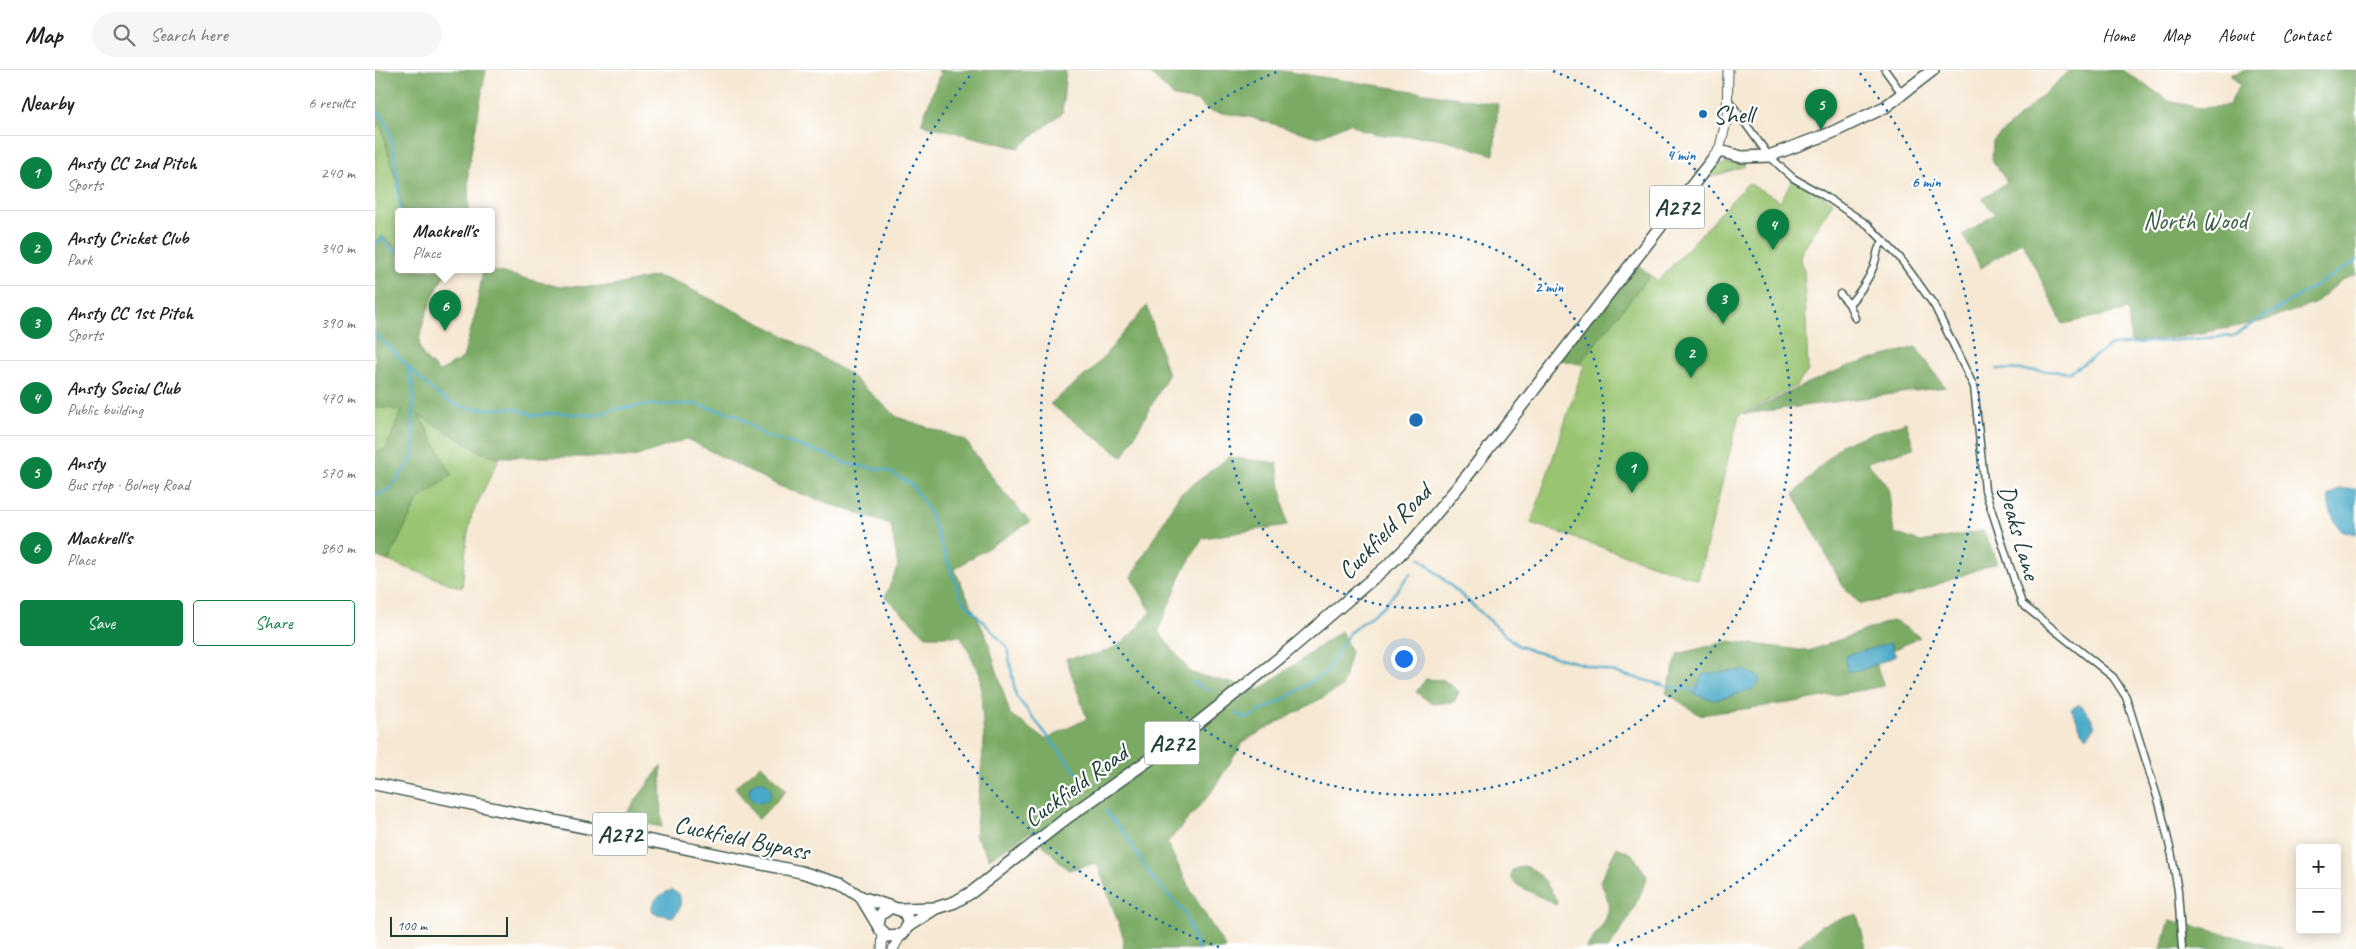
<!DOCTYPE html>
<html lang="en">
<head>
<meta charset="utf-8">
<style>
	:root { --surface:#fff; --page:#f6f6f6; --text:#222; --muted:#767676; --line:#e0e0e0; --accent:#0b8043 }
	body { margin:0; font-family:Caveat,sans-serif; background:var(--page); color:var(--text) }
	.controls { position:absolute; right:15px; bottom:15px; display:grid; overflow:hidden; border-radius:5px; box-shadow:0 2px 12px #0003 }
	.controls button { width:45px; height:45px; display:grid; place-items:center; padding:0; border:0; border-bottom:1px solid var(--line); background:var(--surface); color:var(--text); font:25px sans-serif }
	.scale { position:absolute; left:15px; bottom:12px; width:118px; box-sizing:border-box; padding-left:5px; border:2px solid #1f3d34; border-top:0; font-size:14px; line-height:18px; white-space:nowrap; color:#1f3d34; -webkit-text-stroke:4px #fff; paint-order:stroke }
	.you { position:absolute; left:1028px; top:588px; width:18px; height:18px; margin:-12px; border:4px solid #fff; border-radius:50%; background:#1a73e8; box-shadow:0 0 0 8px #1a73e833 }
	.badge { display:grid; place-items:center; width:32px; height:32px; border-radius:50%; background:var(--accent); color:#fff; font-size:16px; font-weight:700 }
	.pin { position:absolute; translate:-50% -41px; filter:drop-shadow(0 1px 2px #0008) }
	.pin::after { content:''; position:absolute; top:26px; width:18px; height:15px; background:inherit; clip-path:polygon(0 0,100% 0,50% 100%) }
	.popup { position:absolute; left:20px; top:138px; width:100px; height:65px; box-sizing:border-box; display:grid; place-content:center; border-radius:5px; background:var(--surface); filter:drop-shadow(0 1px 4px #0005); font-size:16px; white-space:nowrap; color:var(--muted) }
	.popup b { font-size:19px; color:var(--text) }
	.popup::after { content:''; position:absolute; left:50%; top:100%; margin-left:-10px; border:10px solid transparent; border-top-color:var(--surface) }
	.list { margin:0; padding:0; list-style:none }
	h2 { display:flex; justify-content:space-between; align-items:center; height:65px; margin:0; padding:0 20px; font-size:21px }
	h2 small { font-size:16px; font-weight:400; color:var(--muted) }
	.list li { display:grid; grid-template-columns:32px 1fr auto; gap:15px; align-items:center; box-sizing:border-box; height:75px; padding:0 20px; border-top:1px solid var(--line) }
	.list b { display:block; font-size:19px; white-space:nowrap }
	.list p { margin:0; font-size:16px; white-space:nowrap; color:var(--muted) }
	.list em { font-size:16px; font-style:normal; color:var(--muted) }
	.actions { display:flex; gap:10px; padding:15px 20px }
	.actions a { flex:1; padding:11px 0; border:1px solid var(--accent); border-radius:5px; text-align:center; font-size:18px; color:var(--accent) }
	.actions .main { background:var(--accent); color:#fff }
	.icon { flex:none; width:28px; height:28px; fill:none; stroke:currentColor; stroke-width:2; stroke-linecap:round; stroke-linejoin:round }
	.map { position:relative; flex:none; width:1981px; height:879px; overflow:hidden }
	header { display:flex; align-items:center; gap:30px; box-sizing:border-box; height:70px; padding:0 25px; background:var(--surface); border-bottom:1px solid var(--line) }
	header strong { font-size:24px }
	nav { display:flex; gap:28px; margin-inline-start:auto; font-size:18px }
	.search { width:350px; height:45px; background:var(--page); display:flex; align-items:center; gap:12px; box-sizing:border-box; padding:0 18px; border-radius:28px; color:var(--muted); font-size:19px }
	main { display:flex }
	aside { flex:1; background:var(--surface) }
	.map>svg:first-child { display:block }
</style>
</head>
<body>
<header>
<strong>Map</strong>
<div class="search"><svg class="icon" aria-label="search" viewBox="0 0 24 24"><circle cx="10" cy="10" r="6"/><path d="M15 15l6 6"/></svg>Search here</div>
<nav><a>Home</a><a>Map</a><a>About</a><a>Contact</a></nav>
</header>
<main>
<aside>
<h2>Nearby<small>6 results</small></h2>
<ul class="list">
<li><span class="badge">1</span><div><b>Ansty CC 2nd Pitch</b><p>Sports</p></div><em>240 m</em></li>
<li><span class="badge">2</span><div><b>Ansty Cricket Club</b><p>Park</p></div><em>340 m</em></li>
<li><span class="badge">3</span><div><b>Ansty CC 1st Pitch</b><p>Sports</p></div><em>390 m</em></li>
<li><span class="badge">4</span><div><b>Ansty Social Club</b><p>Public building</p></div><em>470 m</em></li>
<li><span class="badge">5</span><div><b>Ansty</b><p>Bus stop · Bolney Road</p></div><em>570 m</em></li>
<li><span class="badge">6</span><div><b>Mackrell's</b><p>Place</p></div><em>860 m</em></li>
</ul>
<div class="actions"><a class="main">Save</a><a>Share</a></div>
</aside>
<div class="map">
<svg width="1981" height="879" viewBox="0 0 1981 879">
	<rect width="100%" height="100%" fill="#fff"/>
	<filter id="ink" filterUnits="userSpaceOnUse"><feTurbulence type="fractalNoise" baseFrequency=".02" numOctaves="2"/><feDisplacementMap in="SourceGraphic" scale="10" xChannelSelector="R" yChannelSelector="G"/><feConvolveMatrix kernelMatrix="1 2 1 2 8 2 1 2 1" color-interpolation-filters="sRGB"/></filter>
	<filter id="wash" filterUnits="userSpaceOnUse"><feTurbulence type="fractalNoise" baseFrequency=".0096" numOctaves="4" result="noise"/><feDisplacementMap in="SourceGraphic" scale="20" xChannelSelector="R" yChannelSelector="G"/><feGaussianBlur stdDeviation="1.12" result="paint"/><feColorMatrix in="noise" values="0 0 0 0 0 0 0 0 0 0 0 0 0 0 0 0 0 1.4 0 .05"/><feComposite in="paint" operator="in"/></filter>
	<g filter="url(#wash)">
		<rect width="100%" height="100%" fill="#f6e8d3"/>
		<!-- green -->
		<g fill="#99c472" stroke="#5c8053">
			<polygon points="5,52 26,128 27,142 24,142 24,179 7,166 0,172 0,58"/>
			<polygon points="1353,93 1365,93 1370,96 1330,109 1342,96"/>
			<polygon points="1418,108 1458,132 1425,185 1429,201 1433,301 1421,316 1364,345 1323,510 1156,453 1209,295 1183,289 1259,192 1283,211 1373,113 1406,131"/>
			<polygon points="0,337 28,339 11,379 0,383"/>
			<polygon points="43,344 106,382 125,387 97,444 92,468 87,518 13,491 43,430 77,405"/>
		</g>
		<!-- forest -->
		<g fill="#7aaa64" stroke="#4c744c">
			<polygon points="0,0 111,0 93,100 94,142 27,142 26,128 5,53 0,58"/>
			<polygon points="563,0 691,1 687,43 643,78 546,54 565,3"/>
			<path d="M772 0H901L1123 34 1119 85C1098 79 1075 69 1054 67 1026 65 1000 70 975 53L943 67 874 47 834 41 822 31 799 27Z"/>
			<polygon points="1695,0 1748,0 1794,31 1825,38 1853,36 1865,15 1855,5 1872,0 1981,0 1981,205 1967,210 1939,234 1885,252 1805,267 1756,272 1753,240 1688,254 1647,171 1606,198 1588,165 1620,144 1607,129 1632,112 1617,90 1618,71"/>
			<path d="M7 166 24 179V200H72C63 216 38 264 46 281 49 289 59 296 64 302L88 288 101 241 108 200H116L181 216 234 217 280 206 301 212 401 261 473 303 522 347 590 370 626 419 655 452 579 499 612 568 635 644 670 669 712 649 691 588C737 585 749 576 776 541L756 507 804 425 854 387 902 393 912 455 828 468 809 499 783 561 816 603 884 620 966 561 976 582 967 617 869 671 835 724 792 773 816 821 851 879H748L749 869 722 793 693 800 655 762 614 789 600 765 609 671 605 605 586 566H551L510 527 523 496 516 455 404 416 312 369 259 387H125L106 382 44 345 77 405 43 430 13 491 0 486V383L11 379 27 340 0 337V172Z"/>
			<polygon points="1259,192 1275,205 1204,294 1183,289"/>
			<polygon points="772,236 793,305 748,387 675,334 718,299"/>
			<polygon points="1541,277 1570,317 1369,344 1431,314 1471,297"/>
			<polygon points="1531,352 1539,378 1492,392 1513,417 1519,463 1546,472 1608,461 1623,492 1532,526 1485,534 1467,515 1419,424 1467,374"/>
			<polygon points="1519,550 1545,567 1499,589 1509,616 1420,632 1325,645 1291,623 1303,584 1354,571 1433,581"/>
			<polygon points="1051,609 1069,610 1084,622 1079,632 1057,634 1041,622"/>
			<polygon points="386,695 412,720 383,750 360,717"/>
			<polygon points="286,696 287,757 247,749"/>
			<path d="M1242 777 1257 784 1272 806C1263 834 1250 855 1233 879H1211C1229 850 1243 845 1225 811Z"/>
			<path d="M1147 796C1164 797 1174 817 1182 831L1181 835 1142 815 1136 808 1137 800Z"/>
			<polygon points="1482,844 1490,874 1489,879 1419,879 1447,855"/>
			<polygon points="1795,850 1908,879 1786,879"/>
		</g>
		<!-- water -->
		<g fill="#49a9c8" stroke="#34737e">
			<path d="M1963 419H1981V464L1965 460C1958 447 1952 439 1954 425Z"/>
			<polygon points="1515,573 1521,586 1484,601 1472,601 1471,586"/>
			<polygon points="1369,600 1384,607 1384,613 1380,618 1360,625 1339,630 1319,624 1328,604"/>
			<path d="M1705 634 1715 645 1720 657 1712 667C1703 660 1703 648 1696 639Z"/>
			<circle cx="385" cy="722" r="11"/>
			<path d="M297 820 304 824C307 833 306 842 297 847L278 843C273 832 287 823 297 820Z"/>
		</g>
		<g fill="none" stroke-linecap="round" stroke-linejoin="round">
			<!-- stream -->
			<g stroke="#49a9c8" stroke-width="2.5">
				<path d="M0 39C23 54 22 116 25 142"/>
				<polyline points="0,47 4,42"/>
				<polyline points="0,175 7,168 19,181 24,179"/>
				<polyline points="0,237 0,247"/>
				<path d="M0 264C24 283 55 327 84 336 109 344 136 331 158 346L179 343 221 345 240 339 270 335 320 334 362 345 389 365 451 384 472 394 511 400 536 414 553 439 587 529 632 577 641 626 702 703"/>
				<polyline points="1622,299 1695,302 1737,275 1858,266 1981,191"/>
				<polyline points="0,426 14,420 39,387 38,317 33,296"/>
				<polyline points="1045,488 1142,575 1157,581 1288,615 1281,614"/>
				<polyline points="818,612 836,621"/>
				<polyline points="1291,616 1320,620"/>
				<polyline points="862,643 870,649 910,629 951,602 974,563 1010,535 1036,503"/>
				<polyline points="731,741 751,765 776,806 809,842 823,879"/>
			</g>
		</g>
	</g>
	<g filter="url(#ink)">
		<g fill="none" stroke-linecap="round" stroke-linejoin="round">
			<defs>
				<g id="street">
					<polyline points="1510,0 1528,25"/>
					<polyline points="1352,28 1394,86 1418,108 1448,125 1493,155 1525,188 1559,235 1599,317 1610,420 1647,534 1738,607 1751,627 1785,736 1797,786 1803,821 1807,879"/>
					<polyline points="1465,224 1474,234"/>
					<path d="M1480 248 1474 234C1484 224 1496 206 1500 192 1503 182 1501 179 1509 171"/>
				</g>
				<g id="secondary">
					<polyline points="1344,81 1352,48 1353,0"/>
					<polyline points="507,879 508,863"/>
					<polyline points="518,879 526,865"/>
				</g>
				<g id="highway">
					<polyline points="0,714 426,802 466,814 486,827 516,837"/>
					<path d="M486 827 505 859 512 866 526 865C534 858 535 849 528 841L516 837 505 845 503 855"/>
					<polyline points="525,839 561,838"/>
					<polyline points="532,857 561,838 580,832 597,822 693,747 798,673 912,582 1017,492 1038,471 1092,406 1344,81 1367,87 1394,86 1456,63 1510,37 1558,0"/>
				</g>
			</defs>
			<!-- street casing -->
			<use href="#street" stroke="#3f574c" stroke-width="9"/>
			<!-- secondary casing -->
			<use href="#secondary" stroke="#3f574c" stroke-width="11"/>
			<!-- highway casing -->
			<use href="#highway" stroke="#3f574c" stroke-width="14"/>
			<!-- street -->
			<use href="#street" stroke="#fff" stroke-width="6"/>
			<!-- secondary -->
			<use href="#secondary" stroke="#fff" stroke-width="9"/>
			<!-- highway -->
			<use href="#highway" stroke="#fff" stroke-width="11"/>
		</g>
	</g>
	<!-- distance rings -->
	<g fill="none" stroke="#1f6fb2" stroke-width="2.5" stroke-dasharray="2.5 5">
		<circle cx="1041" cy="350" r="188"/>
		<path d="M1178 1A375 375 0 1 1 904 1"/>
		<path d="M844 877A563 563 0 0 1 597 3M1485 3A563 563 0 0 1 1238 877"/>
	</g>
	<!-- markers -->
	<circle fill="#1f6fb2" stroke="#fff" stroke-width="2" cx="1328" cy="44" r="5"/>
	<g text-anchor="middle" stroke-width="4.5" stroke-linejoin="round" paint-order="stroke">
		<!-- shield labels -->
		<g fill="#fff" stroke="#627771" stroke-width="1">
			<rect x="1274.5" y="115.5" width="55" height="43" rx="4"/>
			<rect x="769.5" y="651.5" width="55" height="43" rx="4"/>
			<rect x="217.5" y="742.5" width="55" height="43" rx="4"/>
		</g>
		<g font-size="24" font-weight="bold" fill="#1f3d34">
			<text x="1302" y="145">A272</text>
			<text x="797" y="681">A272</text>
			<text x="245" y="772">A272</text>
		</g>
		<!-- poi labels -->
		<g font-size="25" fill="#1f3d34" stroke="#fff" text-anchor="start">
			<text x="1338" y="53">Shell</text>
		</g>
		<!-- park labels -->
		<g font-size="25" fill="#3e5f44" stroke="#fff">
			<text x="1820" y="159">North Wood</text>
		</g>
		<!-- street labels -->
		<g font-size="25" fill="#1f3d34" stroke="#fff">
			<text transform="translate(1009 461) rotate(-46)" y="9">Cuckfield Road</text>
			<text transform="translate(1645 462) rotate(74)" y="9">Deaks Lane</text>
			<text transform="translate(700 715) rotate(-36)" y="9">Cuckfield Road</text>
			<text transform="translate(367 767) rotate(12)" y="9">Cuckfield Bypass</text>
		</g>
	</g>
	<circle cx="1041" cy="350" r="8" fill="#1f6fb2" stroke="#fff" stroke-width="2.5"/>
	<g font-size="15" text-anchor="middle" font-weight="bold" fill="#1f6fb2" stroke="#fff" stroke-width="4.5" stroke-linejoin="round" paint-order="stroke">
		<text x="1306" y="90">4 min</text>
		<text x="1551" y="117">6 min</text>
		<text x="1174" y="222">2 min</text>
	</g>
</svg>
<div class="controls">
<button>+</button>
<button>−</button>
</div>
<div class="scale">100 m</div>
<div class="you"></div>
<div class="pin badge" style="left:1257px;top:423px">1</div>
<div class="pin badge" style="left:1316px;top:308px">2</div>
<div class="pin badge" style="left:1348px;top:254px">3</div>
<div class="pin badge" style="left:1398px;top:180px">4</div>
<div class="pin badge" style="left:1446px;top:60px">5</div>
<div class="pin badge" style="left:70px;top:261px">6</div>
<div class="popup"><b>Mackrell's</b>Place</div>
</div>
</main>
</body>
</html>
